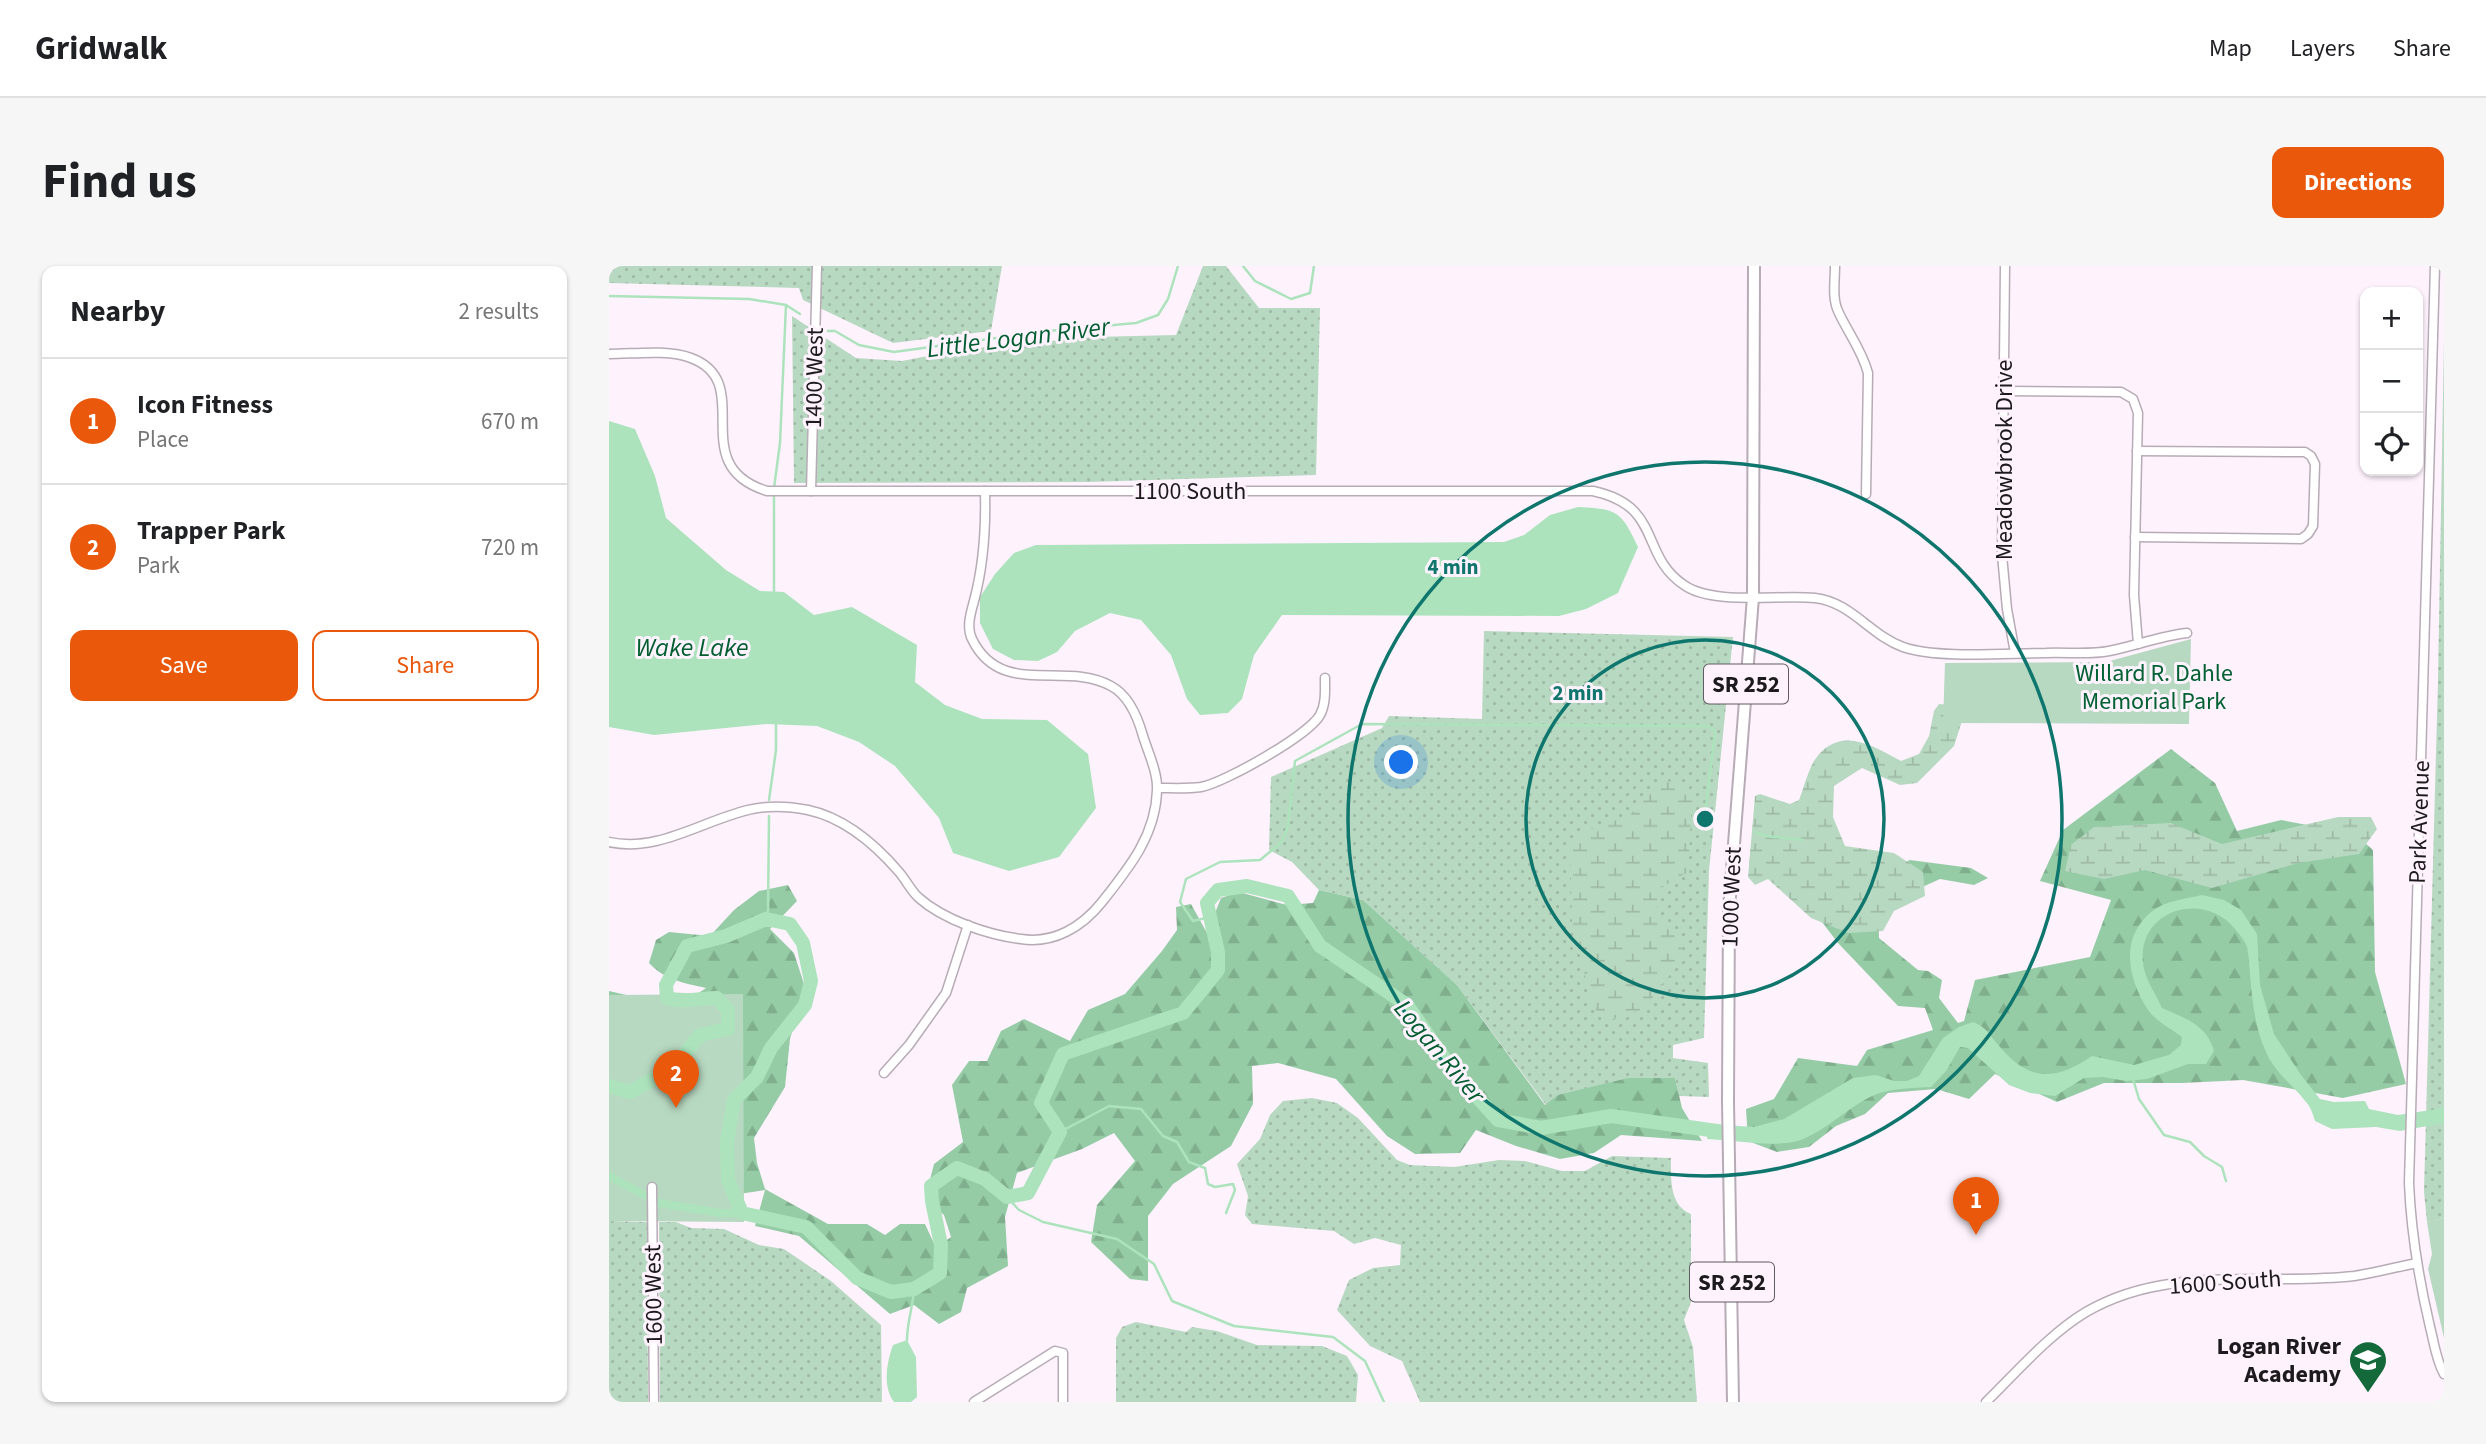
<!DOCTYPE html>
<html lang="en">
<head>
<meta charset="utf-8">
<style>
	:root { --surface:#fff; --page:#f6f6f6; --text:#202124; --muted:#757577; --line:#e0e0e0; --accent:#ea580c }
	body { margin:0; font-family:"Source Sans 3",sans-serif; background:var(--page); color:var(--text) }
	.controls { position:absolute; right:21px; top:21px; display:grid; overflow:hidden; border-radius:14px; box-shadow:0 2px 5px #0004 }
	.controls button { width:63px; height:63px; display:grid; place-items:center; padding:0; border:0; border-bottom:2px solid var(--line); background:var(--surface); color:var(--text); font:35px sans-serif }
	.you { position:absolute; left:793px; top:497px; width:24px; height:24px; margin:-18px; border:5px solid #fff; border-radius:50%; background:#1a73e8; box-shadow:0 0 0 10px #1a73e833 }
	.badge { display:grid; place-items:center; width:46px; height:46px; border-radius:50%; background:var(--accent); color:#fff; font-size:23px; font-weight:700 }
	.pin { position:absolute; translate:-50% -58px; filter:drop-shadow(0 2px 4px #0008) }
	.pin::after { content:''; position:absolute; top:37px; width:24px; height:21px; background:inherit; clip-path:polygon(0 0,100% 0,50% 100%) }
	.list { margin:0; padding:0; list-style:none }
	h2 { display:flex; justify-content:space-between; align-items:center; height:91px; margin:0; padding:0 28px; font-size:30px }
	h2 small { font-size:23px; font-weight:400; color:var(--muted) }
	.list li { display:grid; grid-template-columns:46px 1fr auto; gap:21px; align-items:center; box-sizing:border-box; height:126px; padding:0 28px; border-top:2px solid var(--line) }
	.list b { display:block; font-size:26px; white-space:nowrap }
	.list p { margin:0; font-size:23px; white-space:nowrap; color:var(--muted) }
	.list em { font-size:23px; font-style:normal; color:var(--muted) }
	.actions { display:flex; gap:14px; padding:21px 28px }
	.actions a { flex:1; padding:16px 0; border:2px solid var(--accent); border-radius:14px; text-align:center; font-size:24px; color:var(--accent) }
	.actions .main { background:var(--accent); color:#fff }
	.icon { flex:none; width:38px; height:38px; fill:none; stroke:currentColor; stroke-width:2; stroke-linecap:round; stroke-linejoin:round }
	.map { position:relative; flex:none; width:1835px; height:1136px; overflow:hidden; border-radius:14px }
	header { display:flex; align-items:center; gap:42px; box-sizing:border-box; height:98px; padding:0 35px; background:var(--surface); border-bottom:2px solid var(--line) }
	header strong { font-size:33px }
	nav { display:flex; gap:38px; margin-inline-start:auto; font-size:24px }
	.intro { display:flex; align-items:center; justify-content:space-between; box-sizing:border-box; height:168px; padding:0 42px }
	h1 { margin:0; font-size:49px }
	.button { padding:18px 32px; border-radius:14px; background:var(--accent); color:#fff; font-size:24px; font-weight:700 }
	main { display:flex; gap:42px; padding:0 42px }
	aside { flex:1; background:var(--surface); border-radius:14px; box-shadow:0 2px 5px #0004 }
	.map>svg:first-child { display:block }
</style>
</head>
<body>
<header>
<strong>Gridwalk</strong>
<nav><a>Map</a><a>Layers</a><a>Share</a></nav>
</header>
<div class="intro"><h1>Find us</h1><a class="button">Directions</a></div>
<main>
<aside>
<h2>Nearby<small>2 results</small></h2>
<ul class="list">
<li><span class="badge">1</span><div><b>Icon Fitness</b><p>Place</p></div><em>670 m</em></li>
<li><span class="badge">2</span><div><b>Trapper Park</b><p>Park</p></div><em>720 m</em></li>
</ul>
<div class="actions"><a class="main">Save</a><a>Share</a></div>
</aside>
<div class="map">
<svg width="1835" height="1136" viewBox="0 0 1835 1136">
	<defs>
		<pattern id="grass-dots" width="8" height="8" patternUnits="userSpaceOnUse" patternTransform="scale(1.75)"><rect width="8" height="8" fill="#b8d9c1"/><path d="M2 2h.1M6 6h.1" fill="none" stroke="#9ebaa5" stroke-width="1.8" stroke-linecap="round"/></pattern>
		<pattern id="forest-firs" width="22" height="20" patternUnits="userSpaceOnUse" patternTransform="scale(1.75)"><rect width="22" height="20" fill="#95cca6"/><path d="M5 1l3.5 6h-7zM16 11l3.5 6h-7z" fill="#80af8e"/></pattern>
		<pattern id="wetland-marsh" width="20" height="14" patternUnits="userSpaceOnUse" patternTransform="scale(1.75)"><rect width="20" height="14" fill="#b8d9c1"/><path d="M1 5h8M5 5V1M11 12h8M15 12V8" fill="none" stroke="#9ebaa5"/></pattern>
	</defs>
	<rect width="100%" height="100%" fill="#fef2fd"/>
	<!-- grass -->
	<g fill="url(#grass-dots)">
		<polygon points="0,0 393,0 382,65 284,77 194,34 190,22 0,17"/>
		<polygon points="594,0 617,0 650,42 711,42 707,209 479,216 185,217 183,50 247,92 293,95 349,84 483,71 567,69"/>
		<polygon points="1835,73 1835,952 1818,956 1815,926 1829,414"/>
		<polygon points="875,365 1124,371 1100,605 1095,772 1064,779 1064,792 1099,797 1100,831 1070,830 1066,812 937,839 848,719 754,634 710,624 683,596 660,584 662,511 773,462 780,450 873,453"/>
		<path d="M703 832 728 837 749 852 788 894 801 899 845 901 890 894 916 895 953 905H976L1003 890 1062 892C1062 912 1060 939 1082 948V1036L1075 1054 1084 1081 1088 1136H811L793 1095 761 1080 728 1044 740 1014 764 1002 791 999 792 979 766 972 745 978 725 965 643 958 636 949 639 930 628 898 651 873 661 849 674 835Z"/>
		<polygon points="0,955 38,956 39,1136 0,1136"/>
		<polygon points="50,956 67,956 82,962 115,963 150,979 175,983 222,1015 272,1059 273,1136 51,1136"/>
		<polygon points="527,1056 577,1066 583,1061 608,1065 648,1079 713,1080 738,1090 749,1109 747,1136 507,1136 507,1072 513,1061"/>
	</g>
	<!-- forest -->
	<g fill="url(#forest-firs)">
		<polygon points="1562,483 1606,517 1628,565 1672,554 1746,568 1764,584 1766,706 1797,818 1734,832 1634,814 1573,817 1495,817 1448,836 1386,808 1360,833 1327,823 1279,827 1256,848 1227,860 1200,881 1168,886 1139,875 1137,843 1165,833 1189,792 1248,800 1258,784 1324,764 1316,742 1289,740 1229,677 1167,596 1152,611 1140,599 1148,533 1219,594 1283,602 1301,594 1362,602 1379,612 1365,619 1331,613 1269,641 1270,672 1309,704 1319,705 1333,714 1330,732 1349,757 1355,755 1366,714 1481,691 1502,634 1431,615 1454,564"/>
		<path d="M179 619 188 635 161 663 185 687 196 721 181 773 176 821 145 872 148 897 156 923 219 958H258L276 969 291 958H316L327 982 342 971 335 949 316 933 325 898 354 876 343 819 360 795H378L392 765 415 753 461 775 479 744 516 728 553 685 568 664 567 641 582 638 598 667 612 632 630 626 678 639 704 637 710 624 754 634 848 719 936 839 949 829 1019 812H1066L1073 842 1093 875 1012 869 985 887 951 893 907 880 867 864 851 887 806 888 778 870 727 813 669 797 643 800 644 838 622 880 564 918 539 950V1015L521 1013 482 976 488 939 526 895 505 867 473 883 408 907 396 951 399 1000 358 1022 352 1046 330 1058 305 1039 281 1048 190 970 146 960 156 924 130 928 0 872V725L69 741 97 722C75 717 56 714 40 697L47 674 60 666 101 670 125 644 150 625Z"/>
	</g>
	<!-- wetland -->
	<g fill="url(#wetland-marsh)">
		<path d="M1330 438 1343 439 1354 452 1345 480 1308 517 1291 519 1253 502 1225 520 1224 551 1236 580 1285 587 1314 606 1316 630 1285 645 1274 665 1239 667 1202 652 1159 613 1146 619 1139 611 1146 530 1151 528 1181 538 1190 534C1195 522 1199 503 1207 492 1232 459 1264 480 1292 495L1310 488 1320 470 1325 445Z"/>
		<polygon points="1052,515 1068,516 1083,535 1079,606 1050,623 1047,646 1072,672 1073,693 1034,744 998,755 983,740 963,655 961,579 969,568 1021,549"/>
		<polygon points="1729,551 1762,551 1768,563 1750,588 1689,597 1603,622 1536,604 1495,613 1456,605 1462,579 1485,561 1562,557 1613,578"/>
	</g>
	<!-- park -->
	<g fill="#b8d9c1">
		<polygon points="1582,373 1580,458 1334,457 1336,397 1497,396"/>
		<polygon points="134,728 135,956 0,955 0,729"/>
		<polygon points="1835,952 1835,1072 1819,1003 1823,988 1818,956"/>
	</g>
	<!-- water -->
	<g fill="#ace3bc">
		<polygon points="0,155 26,163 46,210 57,252 117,304 151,325 175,326 205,349 243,341 308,379 306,416 336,439 373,453 438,454 479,488 487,542 450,591 400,605 344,587 330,552 286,500 250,476 208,460 157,458 45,469 0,461"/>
		<path d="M969 241C1009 243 1012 245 1029 281L1009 327 977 343 950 350 673 349 645 389 633 433 619 447 591 449 578 433 562 389 532 354 501 347 466 365 448 386 429 395 405 394 384 383 371 357V331L386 308 405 287 427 279 895 276 915 269 941 249Z"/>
		<path d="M1593 629 1615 634 1632 644 1648 668 1651 719 1665 768 1692 809 1711 833 1725 836 1756 835 1760 843 1789 849 1835 842V857L1791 865 1767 861 1723 863 1706 855C1704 849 1702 841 1697 836 1684 819 1666 807 1657 786 1646 763 1643 733 1641 708 1640 699 1640 689 1638 681 1636 675 1630 668 1626 663 1593 622 1523 646 1535 703 1538 716 1548 730 1553 742 1576 752 1598 759 1605 785L1597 798H1579L1538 813 1517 815 1494 811 1475 812 1446 830 1421 827 1400 819 1359 782 1351 781 1337 805 1322 821C1304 822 1285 822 1268 828 1242 838 1221 862 1194 873 1171 883 1125 874 1098 873L1099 858 1145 861 1175 853 1244 812 1267 809 1285 815H1298L1310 810 1334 772 1350 761 1364 756C1378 761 1381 770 1391 781 1421 816 1446 815 1483 790L1525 799 1560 789 1572 779 1573 771C1562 763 1547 755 1539 744 1519 713 1510 673 1542 646 1555 635 1576 633 1593 629Z"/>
		<path d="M298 1074 307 1091 308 1131 302 1136H285C273 1121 278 1095 284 1079Z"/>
	</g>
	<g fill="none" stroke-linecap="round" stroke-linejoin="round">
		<!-- stream -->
		<g stroke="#ace3bc" stroke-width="2.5">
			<polyline points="634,0 646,15 682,33 701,27 705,0"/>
			<polyline points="0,30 140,33 177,39 191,48"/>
			<polyline points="219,65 226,65 250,79 285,86 439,65 527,57 549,49 559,33 569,0"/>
			<polyline points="165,329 165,222 171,177 177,39"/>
			<polyline points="160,534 167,484 167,455"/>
			<polyline points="1146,566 1157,570 1194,574"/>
			<polyline points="601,651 584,655 571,636 577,613 611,596 651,594 673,576 679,560 686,495 753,458 1100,460 1106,466 1095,557 1099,564"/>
			<polyline points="157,653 159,644 160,550"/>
			<polyline points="1524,813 1530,833 1555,869 1581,876 1595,890 1613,901 1617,915"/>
			<polyline points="451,866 500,840 532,843 554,870 568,876 580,896 596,902 599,918 606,921 624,918 626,924 617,947"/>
			<polyline points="398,931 410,944 434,956 508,973 545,998 563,1035 625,1060 724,1071 756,1095 775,1136"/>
			<path d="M298 1074C298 1056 304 1041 305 1023"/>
		</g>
		<!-- canal -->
		<polyline stroke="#ace3bc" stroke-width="8" points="0,910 50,937 111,947 133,947"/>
		<!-- river -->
		<path stroke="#ace3bc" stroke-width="14" d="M0 820 21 826 43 814 72 792 91 769 119 763V744L108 732C91 732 75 737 58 732L57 719 78 680 117 670 157 653 181 658 194 677 202 715 196 739 162 782 148 811 125 834 118 876 119 914 133 947 197 961 248 1012 282 1026 305 1023 331 1007 332 979 323 935 322 920 348 902 376 913 398 931 419 927 451 866 432 837 454 788 574 747 609 704V686L598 637 609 624 638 620 679 630 711 680 798 739 842 802 889 854 932 862 1002 850 1115 866"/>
		<defs>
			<g id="minor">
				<path d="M1226 0C1226 15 1223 32 1229 45 1239 67 1253 84 1259 107L1257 228"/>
				<polyline points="1396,0 1393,289 1398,343 1406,387"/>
				<path d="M1826 0 1800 917C1802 966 1810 1014 1821 1061 1825 1076 1827 1094 1835 1108"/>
				<path d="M0 88C25 88 58 83 82 92 149 117 74 199 158 225H984C1054 240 1030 289 1075 319 1105 340 1171 328 1206 332 1242 336 1261 369 1294 381 1328 393 1398 387 1437 387 1457 386 1480 389 1500 385 1526 380 1551 370 1578 367"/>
				<polyline points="1396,125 1512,126 1524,133 1529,147 1525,329 1529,378"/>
				<polyline points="202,225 208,0"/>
				<polyline points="1526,271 1692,273 1699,268 1704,260 1706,198 1702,190 1696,186 1528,185"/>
				<path d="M549 522C562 522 578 523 592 521 615 517 700 469 711 449 717 438 716 425 716 412"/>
				<path d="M0 576C48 587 93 555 139 544 159 539 179 540 199 544 236 552 266 578 290 606 297 614 302 625 310 632 335 654 379 669 412 673 445 678 473 661 493 636 520 602 547 569 548 524 549 507 539 486 534 470 529 452 519 429 502 420 456 394 392 433 363 373 357 361 362 346 365 335 375 298 377 263 376 225"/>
				<polyline points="275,807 300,779 337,727 359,659"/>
				<polyline points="43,921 45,1136"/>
				<polyline points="365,1136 446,1085 454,1087 454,1136"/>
				<path d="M1377 1136C1408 1106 1439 1069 1477 1046 1559 998 1655 1020 1745 1010 1766 1007 1787 1001 1808 997"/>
			</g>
			<polyline id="major" points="1124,1136 1119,835 1120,643 1144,331 1145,0"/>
		</defs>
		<!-- minor casing -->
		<use href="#minor" stroke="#b7acb6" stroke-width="11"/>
		<!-- major casing -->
		<use href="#major" stroke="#b7acb6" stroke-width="14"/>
		<!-- minor -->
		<use href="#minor" stroke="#fff" stroke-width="8"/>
		<!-- major -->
		<use href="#major" stroke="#fff" stroke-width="10"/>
	</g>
	<!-- distance rings -->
	<g fill="none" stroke="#0f766e" stroke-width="3.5">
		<circle cx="1096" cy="553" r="179"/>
		<circle cx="1096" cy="553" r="357"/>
	</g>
	<!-- icons -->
	<defs>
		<symbol id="school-pin" viewBox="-11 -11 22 30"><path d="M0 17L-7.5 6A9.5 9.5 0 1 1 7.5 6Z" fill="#13693a" stroke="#fef2fd"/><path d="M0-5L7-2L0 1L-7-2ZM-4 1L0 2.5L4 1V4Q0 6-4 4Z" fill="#fff"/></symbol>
	</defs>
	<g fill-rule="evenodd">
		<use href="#school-pin" x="1737" y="1072" width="44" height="60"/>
	</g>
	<g text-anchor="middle" stroke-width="6" stroke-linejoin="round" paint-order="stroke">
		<!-- shield labels -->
		<g fill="#fef2fd" stroke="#605b60" stroke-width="2">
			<rect x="1095" y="398.5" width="84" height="39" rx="5"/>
			<rect x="1081" y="996.5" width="84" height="39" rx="5"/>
		</g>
		<g font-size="23" font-weight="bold" fill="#1d1a1d">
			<text x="1137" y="426">SR 252</text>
			<text x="1123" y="1024">SR 252</text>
		</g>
		<!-- street labels -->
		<g font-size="24" fill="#1d1a1d" stroke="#fef2fd">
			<text transform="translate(205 112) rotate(-89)" y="8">1400 West</text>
			<text transform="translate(1395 194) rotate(-90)" y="8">Meadowbrook Drive</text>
			<text x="581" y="233">1100 South</text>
			<text transform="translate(1810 556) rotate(-88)" y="8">Park Avenue</text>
			<text transform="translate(1122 631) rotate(-88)" y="8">1000 West</text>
			<text transform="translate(1616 1016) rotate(-4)" y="8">1600 South</text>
			<text transform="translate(44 1029) rotate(-91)" y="8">1600 West</text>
		</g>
		<!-- park labels -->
		<g font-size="24" fill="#026133" stroke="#fef2fd">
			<text x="1545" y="415">Willard R. Dahle<tspan x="1545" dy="28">Memorial Park</tspan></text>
		</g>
		<!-- poi labels -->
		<g font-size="24" font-weight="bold" fill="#1d1a1d" stroke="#fef2fd" text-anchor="end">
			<text x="1732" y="1088">Logan River<tspan x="1732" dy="28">Academy</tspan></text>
		</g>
		<!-- water labels -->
		<g font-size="26" font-style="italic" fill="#005e31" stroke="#fef2fd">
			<text transform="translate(409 71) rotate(-7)" y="9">Little Logan River</text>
			<text x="83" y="390">Wake Lake</text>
			<text transform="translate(831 785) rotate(50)" y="9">Logan River</text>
		</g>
	</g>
	<circle cx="1096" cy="553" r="10" fill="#0f766e" stroke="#fef2fd" stroke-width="3.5"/>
	<g font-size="21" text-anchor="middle" font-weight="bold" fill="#0f766e" stroke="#fef2fd" stroke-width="6" stroke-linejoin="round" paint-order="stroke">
		<text x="844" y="308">4 min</text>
		<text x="969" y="434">2 min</text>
	</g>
</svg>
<div class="controls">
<button>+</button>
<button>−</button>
<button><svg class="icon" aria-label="locate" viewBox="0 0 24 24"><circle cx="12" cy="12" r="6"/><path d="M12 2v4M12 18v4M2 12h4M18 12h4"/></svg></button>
</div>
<div class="you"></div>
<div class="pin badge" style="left:1367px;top:969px">1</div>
<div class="pin badge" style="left:67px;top:842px">2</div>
</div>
</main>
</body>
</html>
